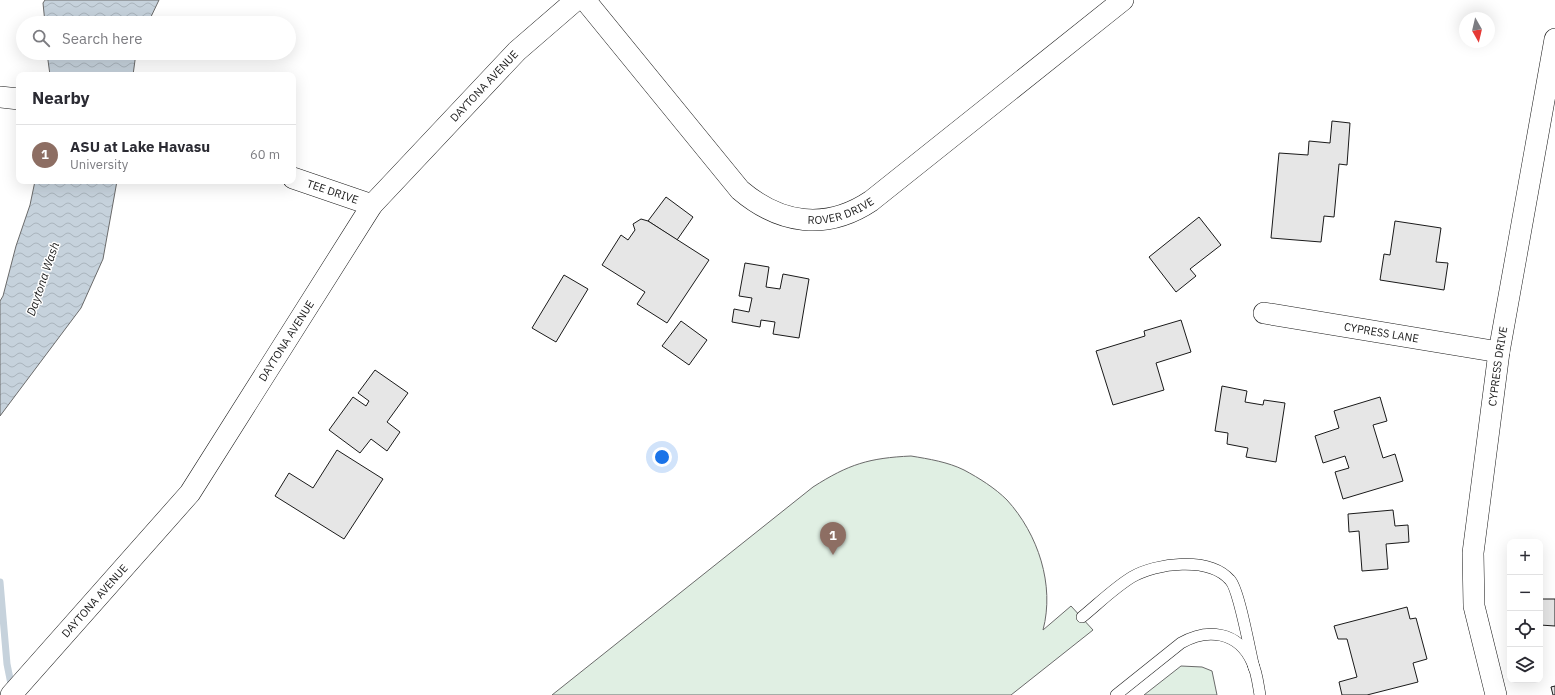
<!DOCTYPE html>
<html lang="en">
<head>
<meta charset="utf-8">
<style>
	:root { --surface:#fff; --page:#f7f7f7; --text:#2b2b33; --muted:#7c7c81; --line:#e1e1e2; --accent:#c62828 }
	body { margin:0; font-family:"IBM Plex Sans",sans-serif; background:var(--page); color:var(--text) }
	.controls { position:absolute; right:12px; bottom:12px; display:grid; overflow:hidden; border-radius:8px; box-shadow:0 4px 16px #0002 }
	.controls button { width:36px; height:36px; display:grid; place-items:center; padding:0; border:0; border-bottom:1px solid var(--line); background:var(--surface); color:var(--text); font:20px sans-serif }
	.compass { position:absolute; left:1459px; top:12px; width:36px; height:36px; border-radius:50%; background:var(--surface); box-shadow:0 4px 16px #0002; rotate:172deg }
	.you { position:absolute; left:662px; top:457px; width:14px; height:14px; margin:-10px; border:3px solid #fff; border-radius:50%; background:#1a73e8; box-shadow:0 0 0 6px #1a73e833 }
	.badge { display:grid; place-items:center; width:26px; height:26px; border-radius:50%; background:var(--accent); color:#fff; font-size:13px; font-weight:700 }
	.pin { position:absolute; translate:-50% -33px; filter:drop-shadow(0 1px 2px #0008) }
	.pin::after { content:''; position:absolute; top:21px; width:14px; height:12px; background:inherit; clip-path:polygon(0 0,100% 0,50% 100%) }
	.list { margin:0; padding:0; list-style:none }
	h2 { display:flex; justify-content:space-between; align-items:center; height:52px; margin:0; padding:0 16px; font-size:17px }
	h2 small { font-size:13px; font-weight:400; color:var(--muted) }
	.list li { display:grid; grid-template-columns:26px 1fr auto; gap:12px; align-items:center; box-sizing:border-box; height:60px; padding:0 16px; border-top:1px solid var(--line) }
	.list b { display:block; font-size:15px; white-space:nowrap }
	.list p { margin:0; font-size:13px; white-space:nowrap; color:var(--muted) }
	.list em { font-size:13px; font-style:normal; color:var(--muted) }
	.icon { flex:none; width:22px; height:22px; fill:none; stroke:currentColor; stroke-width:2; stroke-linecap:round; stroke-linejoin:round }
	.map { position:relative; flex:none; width:1555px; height:695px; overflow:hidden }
	.search { position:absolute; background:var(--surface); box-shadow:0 4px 16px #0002; left:16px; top:16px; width:280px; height:44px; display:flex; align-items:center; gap:10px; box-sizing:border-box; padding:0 14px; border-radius:22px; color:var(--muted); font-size:15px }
	.panel { position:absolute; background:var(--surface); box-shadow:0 4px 16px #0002; left:16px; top:72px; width:280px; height:112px; border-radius:8px }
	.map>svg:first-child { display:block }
</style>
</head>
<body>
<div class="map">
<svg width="1555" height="695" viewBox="0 0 1555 695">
	<defs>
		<pattern id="water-waves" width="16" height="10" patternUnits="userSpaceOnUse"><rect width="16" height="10" fill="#c6d2dc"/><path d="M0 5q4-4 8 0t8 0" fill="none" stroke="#aab4bc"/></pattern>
	</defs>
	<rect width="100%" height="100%" fill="#fff"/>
	<!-- pitch -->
	<g fill="#e0efe3" stroke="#6a6a6a">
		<path d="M911 456C929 459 948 462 964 470 979 478 995 488 1007 500 1038 534 1055 585 1043 630L1071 606 1093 630 1011 695H552L813 487C849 464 869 458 911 456Z"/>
		<polygon points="1181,666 1202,667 1212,671 1217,695 1144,695"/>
	</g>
	<!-- water -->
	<g fill="url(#water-waves)" stroke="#6a6a6a">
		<polygon points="45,0 159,0 148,23 45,23 43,3"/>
		<polygon points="47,53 136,53 133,75 50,75"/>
		<polygon points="35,181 117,181 103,259 81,308 0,416 0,301 3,296 16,246 30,205"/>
	</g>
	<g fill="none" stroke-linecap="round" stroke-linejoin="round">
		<!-- stream -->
		<polyline stroke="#c6d2dc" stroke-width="7" points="0,582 7,664 12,689"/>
	</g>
	<!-- building -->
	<g fill="#e6e6e6" stroke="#1a1a1a">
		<polygon points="1332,121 1350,123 1347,165 1339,164 1334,217 1324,216 1321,242 1271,238 1279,153 1308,155 1309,141 1330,143"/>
		<polygon points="666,197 693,217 677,240 648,221"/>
		<polygon points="1199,217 1221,245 1190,269 1196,276 1176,292 1149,257"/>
		<polygon points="641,219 648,221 709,260 667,323 637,304 645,292 602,265 621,235 628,240 635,230 633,224"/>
		<polygon points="1395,221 1441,228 1436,262 1448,263 1444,290 1380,280 1384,254 1390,255"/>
		<polygon points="745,263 769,267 766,287 780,289 783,274 809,279 799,338 773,334 775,322 761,320 760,327 732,322 734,309 749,312 752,298 739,296"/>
		<polygon points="564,275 588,289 556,342 532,328"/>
		<polygon points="1181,320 1191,352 1156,363 1164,390 1113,405 1096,351 1145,336 1144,331"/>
		<polygon points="681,321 707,340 689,365 662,346"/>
		<polygon points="375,370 408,393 387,422 400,432 387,451 371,439 360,453 329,430 353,397 366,406 369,401 358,393"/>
		<polygon points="1222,386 1247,391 1245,402 1263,405 1264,400 1285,403 1276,462 1246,457 1248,448 1227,444 1228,433 1215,431"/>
		<polygon points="1380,397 1387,421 1373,425 1383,458 1395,454 1403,481 1343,499 1335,472 1349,468 1345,456 1323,463 1315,436 1339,428 1334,411"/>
		<polygon points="337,450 383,479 344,539 275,496 289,473 313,488"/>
		<polygon points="1393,510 1395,526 1408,525 1409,542 1386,544 1388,569 1362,571 1359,531 1349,532 1348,514"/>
		<polygon points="1540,599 1555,599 1555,626 1540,625"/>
		<polygon points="1407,607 1410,619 1416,618 1427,659 1413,663 1418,682 1367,695 1342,695 1339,682 1357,677 1347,639 1338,639 1334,626"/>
		<polygon points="1555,686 1555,695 1553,695 1551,687"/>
	</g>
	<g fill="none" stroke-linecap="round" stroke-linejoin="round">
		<defs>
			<g id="service">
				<path d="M1082 617C1098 604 1114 588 1132 577 1156 563 1209 556 1230 580 1239 589 1250 652 1254 668"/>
				<path d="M1116 695 1181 643C1207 628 1238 631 1252 662 1257 672 1258 684 1260 695"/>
			</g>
			<g id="minor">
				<path id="s1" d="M585 0 740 190C780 224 826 231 871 201L1123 0"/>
				<polyline points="0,97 19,99"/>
				<path id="s2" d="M293 178 372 205"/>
				<path id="s3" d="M1264 313 1499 352"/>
				<path id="s4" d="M11 695 190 493 372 205 517 51 576 0"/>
				<path id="s5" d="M1496 695 1474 606 1473 553 1499 352 1555 39"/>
			</g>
		</defs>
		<!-- service casing -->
		<use href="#service" stroke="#1a1a1a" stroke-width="12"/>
		<!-- minor casing -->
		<use href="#minor" stroke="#1a1a1a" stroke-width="22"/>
		<!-- service -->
		<use href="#service" stroke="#fff" stroke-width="11"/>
		<!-- minor -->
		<use href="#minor" stroke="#fff" stroke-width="21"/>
	</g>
	<g text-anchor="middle" stroke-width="3" stroke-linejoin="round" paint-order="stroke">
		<!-- street labels -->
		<g font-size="11" fill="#1a1a1a" stroke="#fff">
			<text dy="4" stroke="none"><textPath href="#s4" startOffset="774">DAYTONA AVENUE</textPath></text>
			<text dy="4" stroke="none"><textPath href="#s2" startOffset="42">TEE DRIVE</textPath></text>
			<text dy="4" stroke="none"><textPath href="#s1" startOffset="355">ROVER DRIVE</textPath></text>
			<text dy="4" stroke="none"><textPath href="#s3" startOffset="119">CYPRESS LANE</textPath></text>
			<text dy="4" stroke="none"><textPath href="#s4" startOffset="450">DAYTONA AVENUE</textPath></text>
			<text dy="4" stroke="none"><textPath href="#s5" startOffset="333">CYPRESS DRIVE</textPath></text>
			<text dy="4" stroke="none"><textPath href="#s4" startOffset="126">DAYTONA AVENUE</textPath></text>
		</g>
		<!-- water labels -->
		<g font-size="12" font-style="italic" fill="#1a1a1a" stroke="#fff">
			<text transform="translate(43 279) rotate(-71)" y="4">Daytona Wash</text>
		</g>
	</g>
</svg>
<div class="controls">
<button>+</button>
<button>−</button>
<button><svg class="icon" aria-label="locate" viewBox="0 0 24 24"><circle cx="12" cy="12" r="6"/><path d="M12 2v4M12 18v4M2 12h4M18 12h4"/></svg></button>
<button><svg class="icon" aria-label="layers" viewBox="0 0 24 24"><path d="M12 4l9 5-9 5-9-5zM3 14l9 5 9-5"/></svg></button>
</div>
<svg class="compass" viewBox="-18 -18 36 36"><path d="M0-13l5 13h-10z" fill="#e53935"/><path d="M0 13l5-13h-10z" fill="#7c7c81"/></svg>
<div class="you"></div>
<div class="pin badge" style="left:833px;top:555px;background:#8d6e63">1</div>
<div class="search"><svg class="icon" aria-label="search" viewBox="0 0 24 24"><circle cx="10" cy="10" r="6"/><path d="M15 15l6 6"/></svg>Search here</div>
<section class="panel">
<h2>Nearby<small></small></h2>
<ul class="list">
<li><span class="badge" style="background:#8d6e63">1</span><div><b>ASU at Lake Havasu</b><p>University</p></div><em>60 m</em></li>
</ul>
</section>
</div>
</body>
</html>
